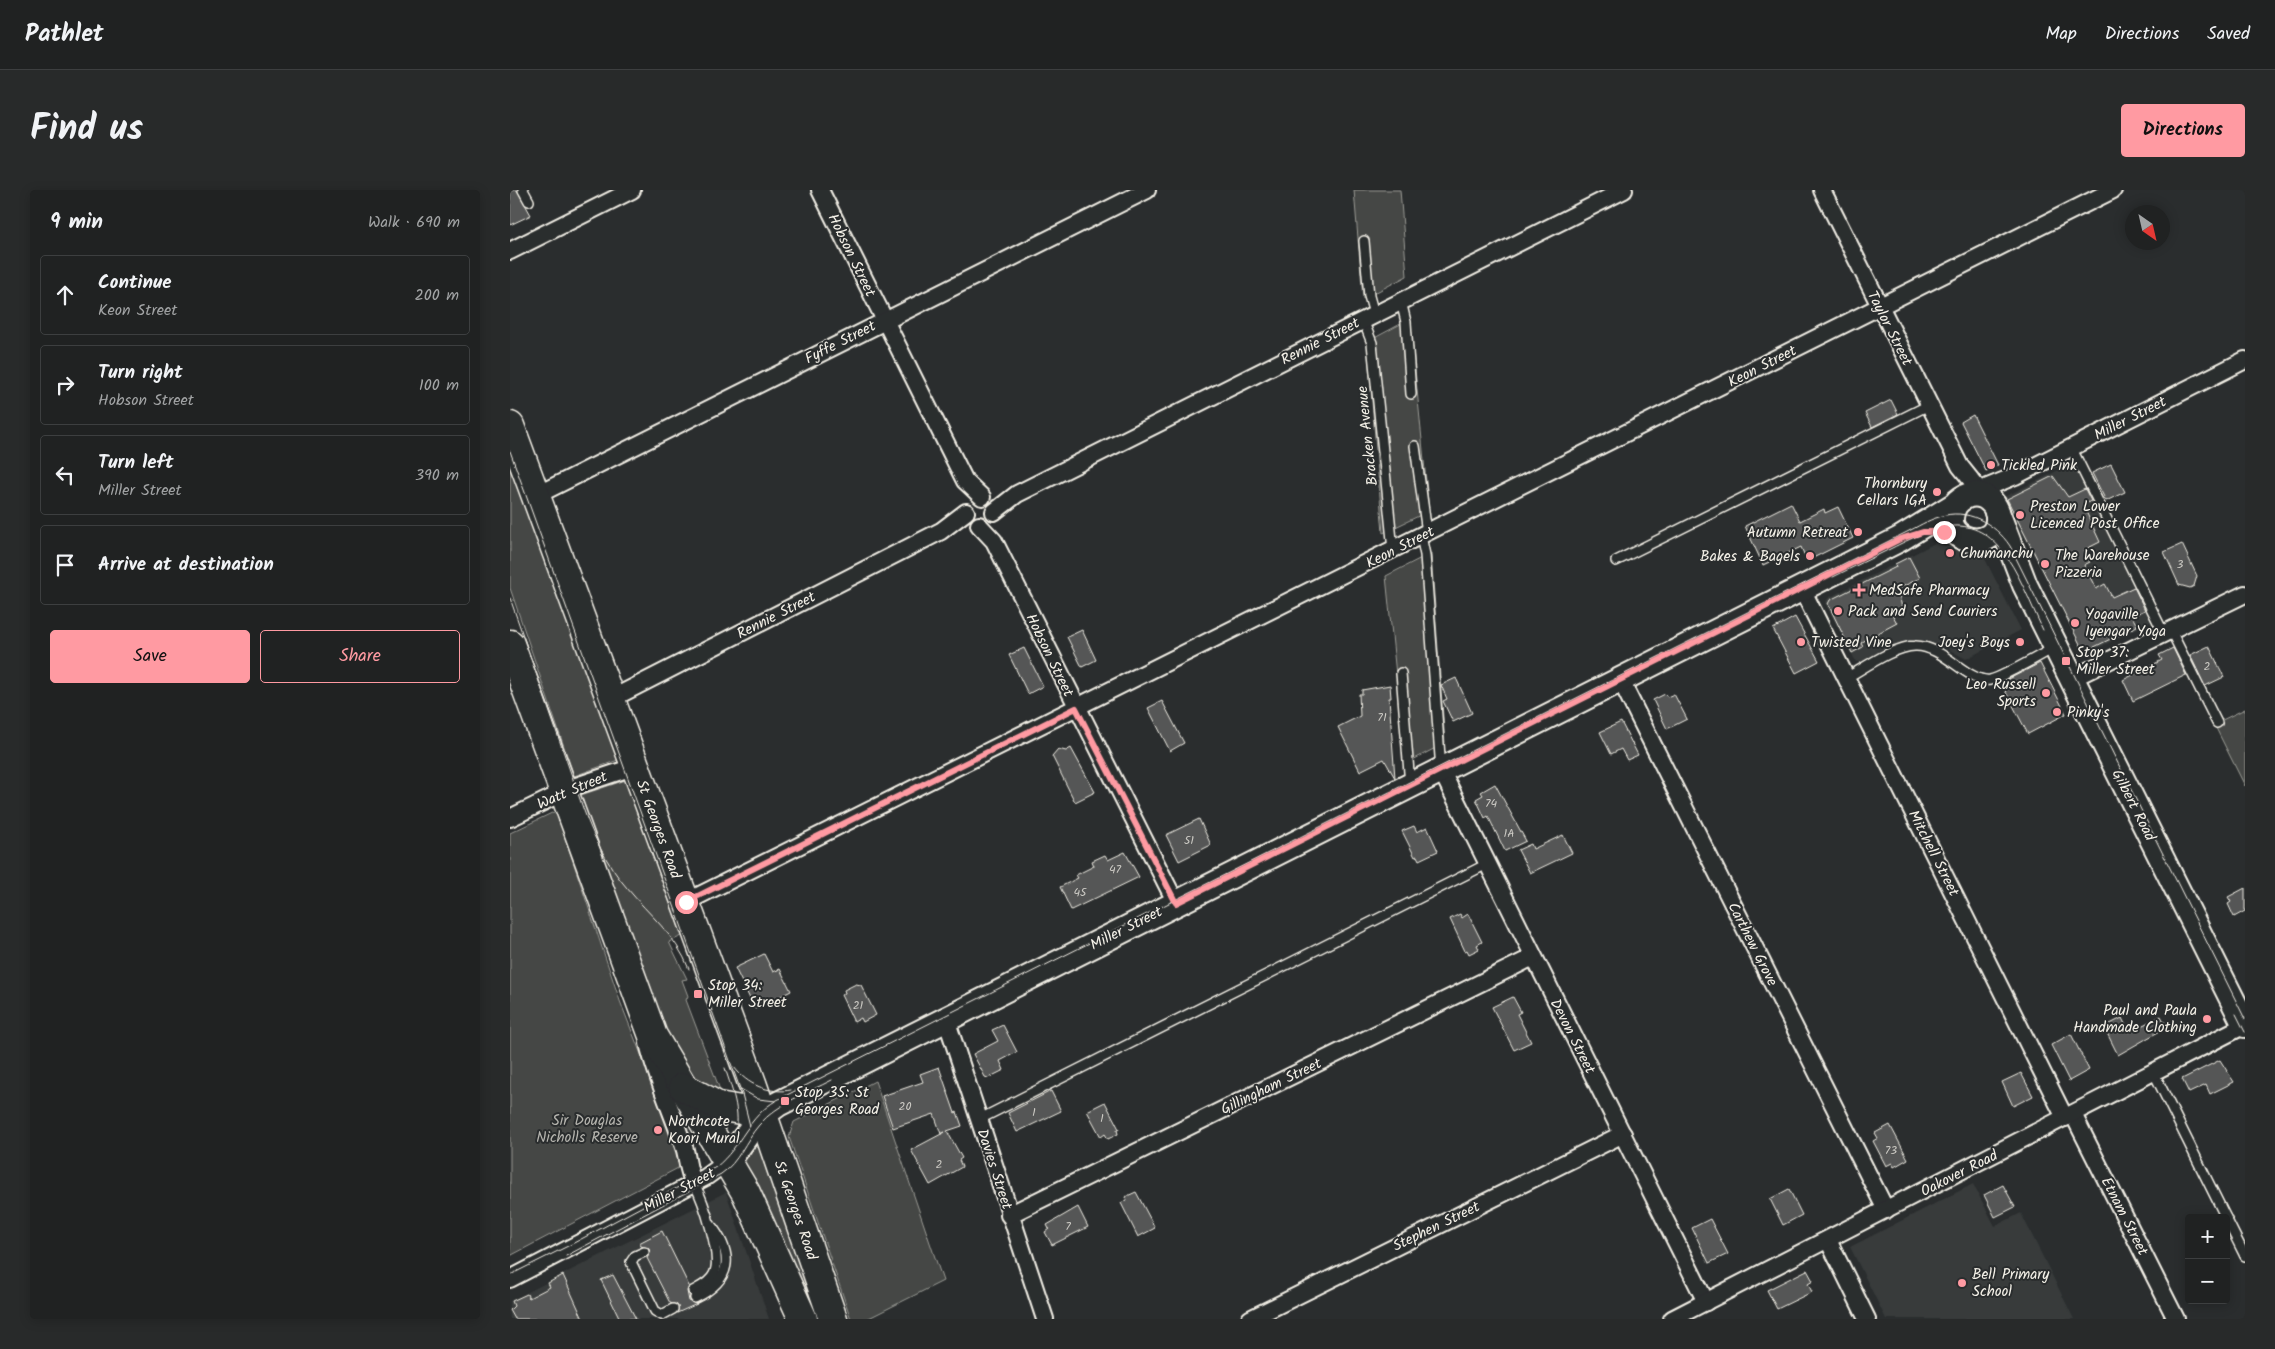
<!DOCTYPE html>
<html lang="en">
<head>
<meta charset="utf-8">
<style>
	:root { --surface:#202222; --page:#282a2a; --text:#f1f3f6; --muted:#a2a4a5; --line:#3d3f40; --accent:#ff9aa2 }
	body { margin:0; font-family:Kalam,sans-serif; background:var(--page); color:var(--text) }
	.controls { position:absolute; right:15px; bottom:15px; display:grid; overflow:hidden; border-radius:5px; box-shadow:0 2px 12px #0003 }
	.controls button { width:45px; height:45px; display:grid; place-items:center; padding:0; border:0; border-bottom:1px solid var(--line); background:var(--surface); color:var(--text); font:25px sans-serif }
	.compass { position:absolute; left:1615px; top:15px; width:45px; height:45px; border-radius:50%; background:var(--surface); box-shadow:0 2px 12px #0003; rotate:146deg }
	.stop { position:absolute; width:15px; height:15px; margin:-11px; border:4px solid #ff9aa2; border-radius:50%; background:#fff }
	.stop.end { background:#ff9aa2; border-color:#fff; box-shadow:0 1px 5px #0008 }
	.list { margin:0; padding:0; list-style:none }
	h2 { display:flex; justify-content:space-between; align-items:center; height:65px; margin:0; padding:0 20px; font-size:21px }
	h2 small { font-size:16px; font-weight:400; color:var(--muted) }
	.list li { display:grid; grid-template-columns:32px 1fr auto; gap:15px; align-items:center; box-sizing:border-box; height:80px; margin:0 10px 10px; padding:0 10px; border:1px solid var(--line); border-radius:5px }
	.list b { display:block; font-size:19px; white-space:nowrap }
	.list p { margin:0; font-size:16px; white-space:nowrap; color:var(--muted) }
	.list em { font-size:16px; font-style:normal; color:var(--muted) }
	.actions { display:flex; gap:10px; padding:15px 20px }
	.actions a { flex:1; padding:11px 0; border:1px solid var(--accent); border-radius:5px; text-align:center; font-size:18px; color:var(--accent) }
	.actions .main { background:var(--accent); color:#111 }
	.icon { flex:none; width:28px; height:28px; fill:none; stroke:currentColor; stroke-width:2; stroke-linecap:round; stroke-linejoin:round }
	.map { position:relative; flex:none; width:1735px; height:1129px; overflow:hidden; border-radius:5px }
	header { display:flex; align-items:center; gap:30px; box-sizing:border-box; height:70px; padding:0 25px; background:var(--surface); border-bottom:1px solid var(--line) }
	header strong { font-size:24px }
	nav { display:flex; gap:28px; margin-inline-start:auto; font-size:18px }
	.intro { display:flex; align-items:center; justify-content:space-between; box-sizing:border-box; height:120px; padding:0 30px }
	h1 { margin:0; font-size:35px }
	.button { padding:12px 22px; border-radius:5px; background:var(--accent); color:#111; font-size:18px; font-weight:700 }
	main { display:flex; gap:30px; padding:0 30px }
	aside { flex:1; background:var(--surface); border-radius:5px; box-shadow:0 2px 12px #0003 }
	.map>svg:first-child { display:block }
</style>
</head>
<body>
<header>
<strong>Pathlet</strong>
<nav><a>Map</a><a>Directions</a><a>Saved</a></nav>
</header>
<div class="intro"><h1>Find us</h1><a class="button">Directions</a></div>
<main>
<aside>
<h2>9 min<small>Walk · 690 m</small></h2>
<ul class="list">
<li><svg class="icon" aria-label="ahead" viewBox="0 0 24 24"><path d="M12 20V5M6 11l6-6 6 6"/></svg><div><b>Continue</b><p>Keon Street</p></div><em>200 m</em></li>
<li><svg class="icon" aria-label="right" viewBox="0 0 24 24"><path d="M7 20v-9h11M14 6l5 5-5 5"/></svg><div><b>Turn right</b><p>Hobson Street</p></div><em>100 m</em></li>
<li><svg class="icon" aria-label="left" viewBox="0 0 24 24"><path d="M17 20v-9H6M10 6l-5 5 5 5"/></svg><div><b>Turn left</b><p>Miller Street</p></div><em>390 m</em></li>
<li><svg class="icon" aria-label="arrive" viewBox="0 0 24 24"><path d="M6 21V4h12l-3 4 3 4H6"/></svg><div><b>Arrive at destination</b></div></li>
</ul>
<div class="actions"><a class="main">Save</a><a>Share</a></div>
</aside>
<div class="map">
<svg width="1735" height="1129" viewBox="0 0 1735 1129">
	<rect width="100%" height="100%" fill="#2a2d2e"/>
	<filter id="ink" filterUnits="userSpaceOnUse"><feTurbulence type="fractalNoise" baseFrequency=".02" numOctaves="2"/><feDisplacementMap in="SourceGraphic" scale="10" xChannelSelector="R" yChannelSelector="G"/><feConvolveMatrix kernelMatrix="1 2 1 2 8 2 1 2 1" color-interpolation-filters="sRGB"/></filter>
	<g filter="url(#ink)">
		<!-- built -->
		<g fill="#373a3a">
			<polygon points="1563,273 1642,431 1575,465 1494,307"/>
			<polygon points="1425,353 1474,367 1511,440 1456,469 1434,457 1412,450 1396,452 1359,471 1346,472 1315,413 1318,408"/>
			<polygon points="1463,994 1485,1036 1511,1023 1564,1129 1376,1129 1340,1057"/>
			<polygon points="216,1002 259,1129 0,1129 0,1111"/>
		</g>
		<!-- green -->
		<g fill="#444645" stroke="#9c9c96">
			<polygon points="844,0 890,0 897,86 853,109"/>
			<polygon points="900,129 919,321 873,343 857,152"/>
			<polygon points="0,268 108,570 64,586 0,398"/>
			<polygon points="921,363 935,553 895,574 876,386"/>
			<polygon points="1735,519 1735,596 1704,534"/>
			<polygon points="116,590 172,746 159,752 177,789 172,790 178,806 176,810 210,900 209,907 188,895 167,874 65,607"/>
			<polygon points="46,621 110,811 170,964 170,977 0,1066 0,643"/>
			<polygon points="365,891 433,1091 357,1129 341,1129 279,947 284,932"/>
			<polygon points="240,954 251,959 315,1129 303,1129 230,975"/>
		</g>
		<!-- building -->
		<g fill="#555756" stroke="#f4f1e8">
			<polygon points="0,0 7,0 21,25 0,35"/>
			<polygon points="1381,210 1388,224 1362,237 1355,223"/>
			<polygon points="1463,225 1488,275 1476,281 1451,232"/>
			<polygon points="1601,274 1615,302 1596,311 1582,283"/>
			<polygon points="1543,286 1558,307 1575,299 1581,311 1573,315 1590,352 1574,360 1580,372 1574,375 1586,399 1595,394 1602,407 1624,397 1635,420 1622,426 1627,436 1574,462 1497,309"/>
			<polygon points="1281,313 1290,331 1314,319 1315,323 1328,317 1343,348 1297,371 1291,357 1253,375 1235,336"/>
			<polygon points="1672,354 1687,386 1684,396 1680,398 1669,395 1654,362"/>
			<polygon points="1399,367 1410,388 1388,399 1392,418 1382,424 1387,433 1357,449 1351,453 1353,457 1342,463 1318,414 1320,410 1386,377 1385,374"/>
			<polygon points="1285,427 1309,471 1286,483 1263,439"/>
			<polygon points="572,440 586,470 572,477 557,447"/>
			<polygon points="1699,456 1714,487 1695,496 1680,465"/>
			<polygon points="514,458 533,496 518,504 499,465"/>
			<polygon points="1663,458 1676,485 1623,511 1613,490 1652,470 1649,465"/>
			<polygon points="1530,473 1556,524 1518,544 1491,493"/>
			<polygon points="946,488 962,523 943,532 933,511 937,509 931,495"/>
			<polygon points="880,495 881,508 879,508 885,588 874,569 850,581 828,537 850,526 849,504 852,504 852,500"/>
			<polygon points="1155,504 1157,507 1164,504 1177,529 1157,539 1143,510"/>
			<polygon points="652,511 674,553 660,561 638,518"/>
			<polygon points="1111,532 1128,565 1117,570 1111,559 1101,564 1090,542"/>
			<polygon points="561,558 585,602 565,612 542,566 548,559 556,561"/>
			<polygon points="985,594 1016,651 995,661 978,626 975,628 966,609 973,605 971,602"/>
			<polygon points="689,629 701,655 669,671 656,645"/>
			<polygon points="904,636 907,642 917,637 928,661 909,670 907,666 905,667 892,641"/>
			<polygon points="1053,645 1062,663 1020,683 1008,660 1021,654 1023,659"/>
			<polygon points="615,662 629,687 561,720 550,697 568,688 566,685 584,676 582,671 595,665 598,670"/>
			<polygon points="1735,698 1735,721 1724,727 1718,714 1721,712 1718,707"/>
			<polygon points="950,724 952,728 958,724 972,752 967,755 969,759 959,764 957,760 955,761 940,729"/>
			<polygon points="254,764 263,782 270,779 281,801 245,819 225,778"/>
			<polygon points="346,794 351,795 366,825 353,832 351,828 344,832 331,805 335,803 334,800"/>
			<polygon points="1003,807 1011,822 1007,824 1021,852 1004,860 982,817"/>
			<polygon points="1651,826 1657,837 1608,865 1594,837 1612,828 1619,842"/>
			<polygon points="493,835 507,862 490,871 494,880 478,888 475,887 463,864 488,851 482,840"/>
			<polygon points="1561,844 1579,880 1559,891 1541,855"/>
			<polygon points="1710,870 1724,892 1700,904 1696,895 1679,903 1672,889"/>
			<polygon points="429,877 445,923 447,922 452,936 437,941 452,968 449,970 452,977 420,995 401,960 435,942 431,944 424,924 383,938 372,906 413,892 410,884"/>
			<polygon points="1511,883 1523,906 1503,916 1492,892"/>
			<polygon points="541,901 551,921 507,942 498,923"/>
			<polygon points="595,912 609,939 607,940 608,944 598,949 595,944 591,947 577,921"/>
			<polygon points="1380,935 1398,969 1384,977 1382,973 1376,976 1363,951 1368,948 1365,943"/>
			<polygon points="1493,995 1505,1017 1485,1027 1474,1005"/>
			<polygon points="1279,999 1292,1025 1273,1035 1260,1009"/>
			<polygon points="626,1002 645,1038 628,1047 611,1013 616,1010 615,1007"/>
			<polygon points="568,1017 578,1037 542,1055 535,1042 539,1039 537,1035"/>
			<polygon points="1200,1029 1218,1064 1199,1073 1182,1038"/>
			<polygon points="152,1041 179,1096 177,1101 179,1111 187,1114 167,1123 168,1116 160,1113 137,1068 140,1063 139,1059 131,1056 129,1053"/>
			<polygon points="1297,1080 1303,1091 1298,1094 1302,1102 1267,1119 1257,1100"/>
			<polygon points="53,1085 73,1129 5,1129 0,1120 4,1116 2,1111 17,1104 19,1108 40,1097 38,1093"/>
			<polygon points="103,1085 126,1129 110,1129 91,1090"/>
		</g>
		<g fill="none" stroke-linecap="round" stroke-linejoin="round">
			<defs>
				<g id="lane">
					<polyline points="13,0 19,11"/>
					<polyline points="854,51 859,106 864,124"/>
					<polyline points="891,111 896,132 901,204"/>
					<polyline points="853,130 862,153 883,360"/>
					<polyline points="905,256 917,343"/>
					<polyline points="1561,257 1654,444"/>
					<polyline points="911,346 915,365 931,580"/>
					<polyline points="1106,371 1419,215"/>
					<polyline points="1661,441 1707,533"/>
					<polyline points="891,483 900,595"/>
					<path d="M1336 488C1354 478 1385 456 1405 456 1433 455 1458 493 1480 490 1492 488 1532 464 1546 457"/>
					<polyline points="1644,883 1716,1028"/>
					<polyline points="468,930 977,674"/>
					<polyline points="1716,1028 1735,1066"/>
					<polyline points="134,1062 125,1066 121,1072 145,1121 152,1125 163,1119"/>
					<path d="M183 1101C190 1097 200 1093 204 1084 213 1067 193 1010 184 993"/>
					<path d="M185 1108C222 1090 225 1065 200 1034"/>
				</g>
				<g id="street">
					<polyline points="310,0 455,291 472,307"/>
					<polyline points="1312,0 1450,276 1466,296 1466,305"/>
					<polyline points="0,61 122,0"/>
					<polyline points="1468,305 1478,297 1505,286 1735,170"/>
					<polyline points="25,306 637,0"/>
					<polyline points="484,322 507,304 1114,0"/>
					<polyline points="469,335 484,351 666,713"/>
					<polyline points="1292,399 1555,928"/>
					<polyline points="1110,489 1376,1020"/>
					<polyline points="1561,489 1735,404"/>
					<polyline points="101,509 431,341 456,322"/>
					<polyline points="931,580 1196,1112"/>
					<polyline points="0,628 66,596 126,576"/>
					<polyline points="176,712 1603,0"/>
					<polyline points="436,829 535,1129"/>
					<path d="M138 853C147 890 163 924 175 960 178 972 178 982 184 993"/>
					<polyline points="1563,924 1666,1129"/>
					<polyline points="499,1025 1023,767"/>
					<polyline points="1318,1050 1357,1129"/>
					<polyline points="0,1089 196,987 218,971"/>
					<polyline points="740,1129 1113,944"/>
					<polyline points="1162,1129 1735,835"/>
				</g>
				<g id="secondary">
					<polyline points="1487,322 1515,395 1735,835"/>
					<path d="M218 971 249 928 268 914 1390 349 1445 315C1452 306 1464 301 1475 307 1482 311 1487 318 1488 326 1491 365 1424 354 1445 315"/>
				</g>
				<g id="highway">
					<polyline points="0,236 242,893 323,1129"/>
					<polyline points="0,454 143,846 236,1003 293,1129"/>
					<polyline points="173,897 208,916 253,924"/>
				</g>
			</defs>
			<!-- lane casing -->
			<use href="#lane" stroke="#f4f1e8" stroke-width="12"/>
			<!-- street casing -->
			<use href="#street" stroke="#f4f1e8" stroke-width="20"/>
			<!-- secondary casing -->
			<use href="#secondary" stroke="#f4f1e8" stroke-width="28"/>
			<!-- highway casing -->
			<use href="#highway" stroke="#f4f1e8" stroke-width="31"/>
			<!-- lane -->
			<use href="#lane" stroke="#2a2d2e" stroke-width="9"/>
			<!-- street -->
			<use href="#street" stroke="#2a2d2e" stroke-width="16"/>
			<!-- secondary -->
			<use href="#secondary" stroke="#2a2d2e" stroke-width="24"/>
			<!-- highway -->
			<use href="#highway" stroke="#2a2d2e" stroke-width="28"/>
			<!-- tram -->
			<g stroke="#f4f1e8" stroke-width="1">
				<polyline points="0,261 232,904 240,936"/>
				<path d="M1323 387C1343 377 1362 368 1382 358 1418 340 1457 319 1490 358 1509 381 1520 413 1533 440"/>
				<path d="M0 408 73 618C83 646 97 675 117 698 139 725 166 745 179 779"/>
				<polyline points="1726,824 1735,842"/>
				<path d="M224 877C237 895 259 904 281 900"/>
				<path d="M215 878C223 903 233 926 223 953"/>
				<polyline points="229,898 248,909 266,911"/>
				<path d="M56 1066 211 984C229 972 235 951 249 935 268 913 297 903 322 890"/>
				<path d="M0 1085 60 1055 206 977C232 956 237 927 267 910L1397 342C1407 337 1418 330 1429 327 1456 317 1485 333 1500 356L1735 829"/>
			</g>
		</g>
	</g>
	<g fill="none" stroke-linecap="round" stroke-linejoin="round" filter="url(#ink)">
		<!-- route -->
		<polyline stroke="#ff9aa2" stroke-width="6" points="176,712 566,518 666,713 1390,349 1413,342 1434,342"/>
	</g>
	<!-- markers -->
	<g fill="#ff9aa2" stroke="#2a2d2e" stroke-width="2">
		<circle cx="1481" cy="275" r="5"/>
		<circle cx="1427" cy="302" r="5"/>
		<circle cx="1510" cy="325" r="5"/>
		<circle cx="1348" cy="342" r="5"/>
		<circle cx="1440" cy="363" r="5"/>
		<circle cx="1300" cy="366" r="5"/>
		<circle cx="1535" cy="374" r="5"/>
		<path d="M1346.5 392.5h5v5h5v5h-5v5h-5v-5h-5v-5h5z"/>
		<circle cx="1328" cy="421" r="5"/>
		<circle cx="1565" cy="433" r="5"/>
		<circle cx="1291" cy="452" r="5"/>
		<circle cx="1510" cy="452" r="5"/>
		<rect x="1551" y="466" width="10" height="10" rx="2.5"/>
		<circle cx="1536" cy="503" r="5"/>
		<circle cx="1547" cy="522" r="5"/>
		<rect x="183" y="799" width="10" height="10" rx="2.5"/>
		<circle cx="1697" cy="829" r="5"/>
		<rect x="270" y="906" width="10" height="10" rx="2.5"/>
		<circle cx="148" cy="940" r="5"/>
		<circle cx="1452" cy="1093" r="5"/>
	</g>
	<g text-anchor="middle" stroke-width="4" stroke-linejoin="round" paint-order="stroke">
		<!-- number labels -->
		<g font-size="12" fill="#cccac4">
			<text x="1670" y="378">3</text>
			<text x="1697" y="480">2</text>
			<text x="872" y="531">71</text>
			<text x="981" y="617">74</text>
			<text x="999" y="647">1A</text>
			<text x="679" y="654">51</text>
			<text x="605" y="683">47</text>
			<text x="570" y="706">45</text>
			<text x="348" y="819">21</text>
			<text x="395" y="920">20</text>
			<text x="524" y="926">1</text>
			<text x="592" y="932">1</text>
			<text x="1381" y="964">73</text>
			<text x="429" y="978">2</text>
			<text x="558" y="1040">7</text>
		</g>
		<!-- street labels -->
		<g font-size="15" fill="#f4f1e8" stroke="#2a2d2e">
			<text transform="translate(342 65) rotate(64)" y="5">Hobson Street</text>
			<text transform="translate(1380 138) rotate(63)" y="5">Taylor Street</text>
			<text transform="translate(810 151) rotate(-27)" y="5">Rennie Street</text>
			<text transform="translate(330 152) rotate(-27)" y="5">Fyffe Street</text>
			<text transform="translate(1252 176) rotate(-27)" y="5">Keon Street</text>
			<text transform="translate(1620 228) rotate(-27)" y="5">Miller Street</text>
			<text transform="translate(857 246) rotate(-96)" y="5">Bracken Avenue</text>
			<text transform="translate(890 357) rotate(-27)" y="5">Keon Street</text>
			<text transform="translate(266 425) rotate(-27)" y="5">Rennie Street</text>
			<text transform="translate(540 465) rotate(64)" y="5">Hobson Street</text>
			<text transform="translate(62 600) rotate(-23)" y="5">Watt Street</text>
			<text transform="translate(1624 615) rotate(63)" y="5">Gilbert Road</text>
			<text transform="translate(149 639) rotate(70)" y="5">St Georges Road</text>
			<text transform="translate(1424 663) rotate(63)" y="5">Mitchell Street</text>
			<text transform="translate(616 738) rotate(-27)" y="5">Miller Street</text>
			<text transform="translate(1243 754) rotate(63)" y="5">Carthew Grove</text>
			<text transform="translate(1063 846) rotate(63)" y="5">Devon Street</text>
			<text transform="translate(761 896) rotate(-26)" y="5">Gillingham Street</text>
			<text transform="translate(485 979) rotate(72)" y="5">Davies Street</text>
			<text transform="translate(1449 983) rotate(-27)" y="5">Oakover Road</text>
			<text transform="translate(169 1000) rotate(-28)" y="5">Miller Street</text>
			<text transform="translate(286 1020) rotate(71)" y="5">St Georges Road</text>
			<text transform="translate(1615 1026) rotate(63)" y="5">Etnam Street</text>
			<text transform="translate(926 1036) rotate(-26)" y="5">Stephen Street</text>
		</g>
		<!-- poi labels -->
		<g font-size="15" fill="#f4f1e8" stroke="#2a2d2e" text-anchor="start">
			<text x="1491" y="280">Tickled Pink</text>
			<text x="1417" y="298" text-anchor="end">Thornbury<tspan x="1417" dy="17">Cellars IGA</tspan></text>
			<text x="1520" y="321">Preston Lower<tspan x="1520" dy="17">Licenced Post Office</tspan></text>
			<text x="1338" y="347" text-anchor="end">Autumn Retreat</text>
			<text x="1450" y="368">Chumanchu</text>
			<text x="1545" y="370">The Warehouse<tspan x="1545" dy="17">Pizzeria</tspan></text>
			<text x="1290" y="371" text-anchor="end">Bakes &amp; Bagels</text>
			<text x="1359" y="405">MedSafe Pharmacy</text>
			<text x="1338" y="426">Pack and Send Couriers</text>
			<text x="1575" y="429">Yogaville<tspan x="1575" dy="17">Iyengar Yoga</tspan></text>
			<text x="1301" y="457">Twisted Vine</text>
			<text x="1500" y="457" text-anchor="end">Joey's Boys</text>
			<text x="1566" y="467">Stop 37:<tspan x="1566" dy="17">Miller Street</tspan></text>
			<text x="1526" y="499" text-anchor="end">Leo Russell<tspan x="1526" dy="17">Sports</tspan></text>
			<text x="1557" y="527">Pinky's</text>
			<text x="198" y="800">Stop 34:<tspan x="198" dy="17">Miller Street</tspan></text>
			<text x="1687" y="825" text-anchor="end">Paul and Paula<tspan x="1687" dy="17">Handmade Clothing</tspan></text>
			<text x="285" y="907">Stop 35: St<tspan x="285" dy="17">Georges Road</tspan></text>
			<text x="158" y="936">Northcote<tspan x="158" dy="17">Koori Mural</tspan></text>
			<text x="1462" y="1089">Bell Primary<tspan x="1462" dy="17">School</tspan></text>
		</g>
		<!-- park labels -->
		<g font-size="15" fill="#b6b5af" stroke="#2a2d2e">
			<text x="77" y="935">Sir Douglas<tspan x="77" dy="17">Nicholls Reserve</tspan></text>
		</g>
	</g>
</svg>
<div class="controls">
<button>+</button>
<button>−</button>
</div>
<svg class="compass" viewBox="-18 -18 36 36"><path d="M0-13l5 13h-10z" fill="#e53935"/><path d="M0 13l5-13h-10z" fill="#a2a4a5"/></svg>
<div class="stop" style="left:176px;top:712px"></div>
<div class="stop end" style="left:1434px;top:342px"></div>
</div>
</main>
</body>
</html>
